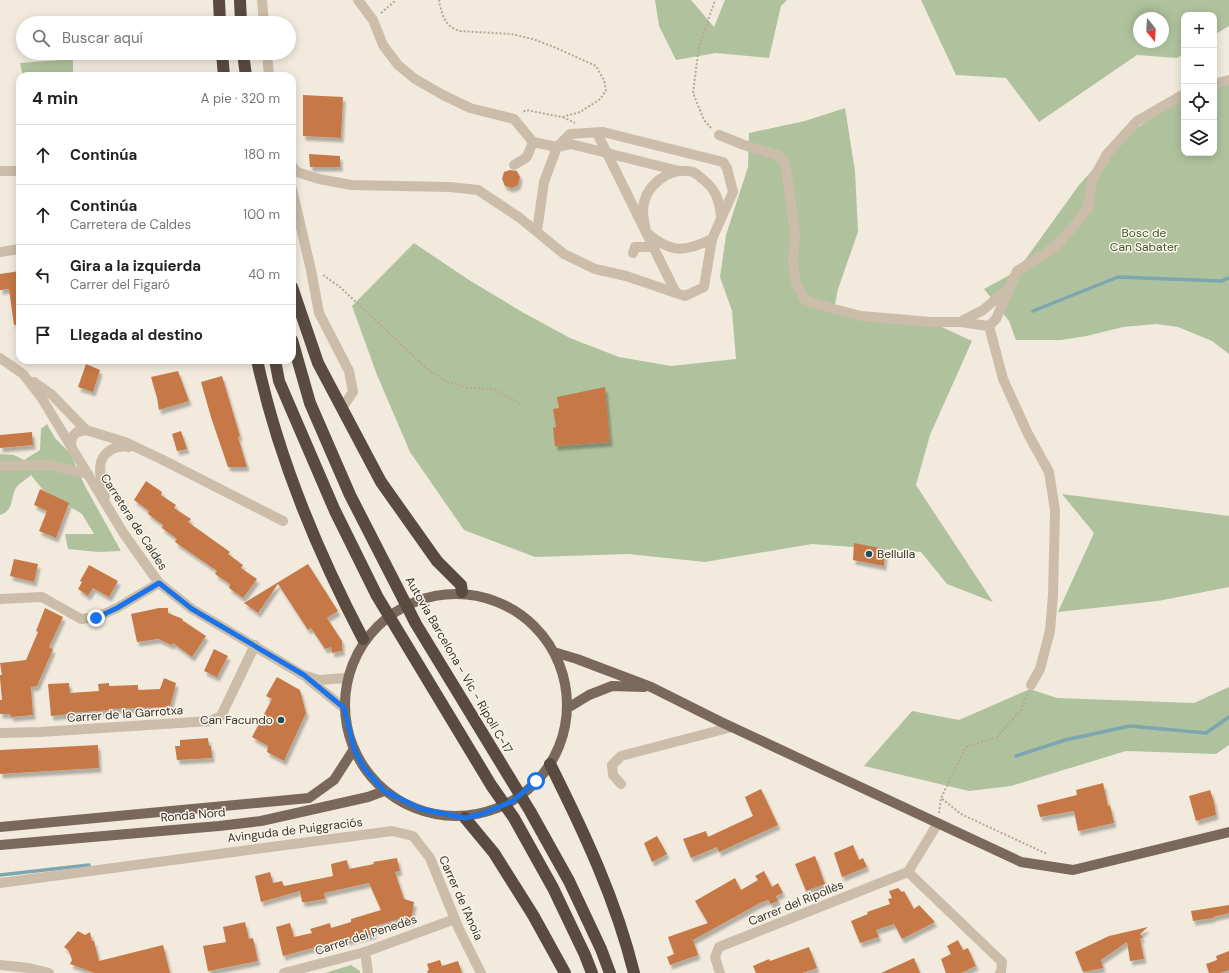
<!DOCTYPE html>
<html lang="es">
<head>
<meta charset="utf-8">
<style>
	:root { --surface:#fff; --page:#f6f6f6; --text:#222; --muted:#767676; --line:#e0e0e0 }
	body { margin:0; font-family:"DM Sans",sans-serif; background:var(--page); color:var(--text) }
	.controls { position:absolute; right:12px; top:12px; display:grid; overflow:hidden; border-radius:8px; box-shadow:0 2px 10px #0003 }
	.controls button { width:36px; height:36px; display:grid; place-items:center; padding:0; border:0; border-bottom:1px solid var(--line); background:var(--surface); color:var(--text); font:20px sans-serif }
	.compass { position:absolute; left:1133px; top:12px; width:36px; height:36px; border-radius:50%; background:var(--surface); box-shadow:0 2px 10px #0003; rotate:162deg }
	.stop { position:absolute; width:12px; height:12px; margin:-9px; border:3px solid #1a73e8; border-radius:50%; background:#fff }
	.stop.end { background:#1a73e8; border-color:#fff; box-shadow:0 1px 4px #0008 }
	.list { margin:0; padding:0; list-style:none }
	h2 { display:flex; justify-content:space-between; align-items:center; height:52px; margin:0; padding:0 16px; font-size:17px }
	h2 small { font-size:13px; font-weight:400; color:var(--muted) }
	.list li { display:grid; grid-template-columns:26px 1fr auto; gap:12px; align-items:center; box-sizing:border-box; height:60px; padding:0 16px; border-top:1px solid var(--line) }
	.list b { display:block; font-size:15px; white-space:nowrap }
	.list p { margin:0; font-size:13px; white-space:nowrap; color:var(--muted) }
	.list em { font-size:13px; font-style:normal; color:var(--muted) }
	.icon { flex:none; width:22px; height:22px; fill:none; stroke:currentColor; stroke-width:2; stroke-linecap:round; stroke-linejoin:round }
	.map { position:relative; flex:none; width:1229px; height:973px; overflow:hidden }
	.search { position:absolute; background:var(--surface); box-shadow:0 2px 10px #0003; left:16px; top:16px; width:280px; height:44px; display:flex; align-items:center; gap:10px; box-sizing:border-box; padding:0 14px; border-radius:22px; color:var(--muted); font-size:15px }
	.panel { position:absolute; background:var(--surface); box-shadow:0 2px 10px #0003; left:16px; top:72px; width:280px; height:292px; border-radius:12px }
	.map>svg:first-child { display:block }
</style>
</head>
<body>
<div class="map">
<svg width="1229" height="973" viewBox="0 0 1229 973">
	<defs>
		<filter id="shadow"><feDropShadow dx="2.5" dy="4.5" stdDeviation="1" flood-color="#0004"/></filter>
	</defs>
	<rect width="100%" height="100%" fill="#f2ebdd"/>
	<!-- green -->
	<g fill="#b0c29d" fill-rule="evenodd">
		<polygon points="655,0 691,0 714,27 725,0 787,0 781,6 769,58 716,53 676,60 659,26"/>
		<path d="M921 0H1229V26L1214 35V15H1184V54L1177 58 1137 55 1039 122 1006 78 956 75ZM1139 18H1163V42H1139Z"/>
		<polygon points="73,59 73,76 23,76 20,63"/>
		<polygon points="1229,83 1229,354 1212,341 1178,327 1156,324 1123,327 1087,336 1061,340 1016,340 1009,321 984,289 1017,271 1079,185 1119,141 1184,94 1184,153 1214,153 1214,86"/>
		<polygon points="845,108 855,171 858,232 838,289 834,309 931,322 972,341 930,435 916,485 993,602 947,584 921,552 812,544 705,562 628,554 535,557 464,530 410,452 377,375 352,306 414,243 469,280 524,313 570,338 619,357 671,366 736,359 732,311 720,277 726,235 748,167 749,133 805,121"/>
		<path d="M47 424 55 438 70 453 85 486 121 551 98 552 68 549 65 534H94L82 514 43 490 31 475C27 479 19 483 16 488 10 497 15 510 0 515V454L14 455 24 460 40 450 41 429Z"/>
		<polygon points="1062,494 1229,516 1229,587 1158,601 1058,612 1094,533"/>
		<polygon points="1229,687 1229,745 1216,754 1126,751 1011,786 969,791 864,766 912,711 959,720 1030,689 1057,698 1194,703"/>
		<polygon points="351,965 360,971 360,973 325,973"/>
	</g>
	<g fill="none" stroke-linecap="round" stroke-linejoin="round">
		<!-- stream -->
		<g stroke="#7ca6b0" stroke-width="3.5">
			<polyline points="1033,311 1118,277 1221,281 1229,278"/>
			<polyline points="1016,756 1065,740 1130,726 1206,733 1229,717"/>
			<polyline points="0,875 89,865"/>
		</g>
	</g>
	<!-- building -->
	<g fill="#c67947" filter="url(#shadow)">
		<polygon points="303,95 343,97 341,138 303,136"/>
		<polygon points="309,154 340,156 340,167 310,167"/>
		<polygon points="510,170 517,171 520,177 518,185 512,188 505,186 502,179 504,172"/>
		<polygon points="20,271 20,324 14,325 9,289 0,290 0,274"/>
		<polygon points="86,364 100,370 93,392 78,387"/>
		<polygon points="178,371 189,401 159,410 157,398 151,377"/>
		<polygon points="222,376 240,436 238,437 247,467 228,467 211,417 201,382"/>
		<polygon points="605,387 610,442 555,446 553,428 556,427 553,409 559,408 557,397"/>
		<polygon points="181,431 187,449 177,451 172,434"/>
		<polygon points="32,432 33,445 0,448 0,435"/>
		<polygon points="146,481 162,492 161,495 176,505 174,508 191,519 188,522 230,552 228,554 243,565 241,568 257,579 243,598 229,588 230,584 215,574 217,571 175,542 177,539 162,528 163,525 148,514 149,511 134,500"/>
		<polygon points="40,489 69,503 56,538 39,531 47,511 34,505"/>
		<polygon points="854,543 885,549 884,566 853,560"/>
		<polygon points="14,559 38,564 34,582 10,576"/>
		<polygon points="308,564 338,611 327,618 342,641 342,651 332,653 331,647 325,649 311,628 308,630 278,584 258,613 244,603"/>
		<polygon points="89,565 118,581 109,597 93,588 88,596 78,589 82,582 80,581"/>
		<polygon points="45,608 63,617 49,647 53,649 37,686 31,687 33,715 11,717 10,714 0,714 0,700 2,700 0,678 0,675 2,675 0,663 26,660 38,632 36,631"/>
		<polygon points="159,608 168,608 168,613 183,619 182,620 206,636 192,657 173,643 172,645 158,639 137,642 131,614"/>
		<polygon points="214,649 228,656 217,677 204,671"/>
		<polygon points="277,677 300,690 306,713 284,761 267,752 268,746 252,737 272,699 266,696"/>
		<polygon points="164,678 176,683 170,707 111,709 111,710 71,713 71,714 51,716 48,684 69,683 70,693 99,691 98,684 109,683 109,686 138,685 138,690 160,689"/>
		<polygon points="208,738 209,746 211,746 212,758 177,760 175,746 180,746 180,740"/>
		<polygon points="98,745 99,768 0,774 0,750"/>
		<polygon points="1103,783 1108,806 1110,805 1114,823 1078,831 1074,811 1040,817 1037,805 1077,795 1076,790"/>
		<polygon points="761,789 778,825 719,852 717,847 691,858 683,839 706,831 708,837 753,816 745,797"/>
		<polygon points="1210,790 1214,802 1216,815 1196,821 1189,796"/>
		<polygon points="657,836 667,854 652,862 644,843"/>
		<polygon points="853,845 859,860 863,858 867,867 842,877 834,853"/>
		<polygon points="815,856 825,884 806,891 795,864"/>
		<polygon points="397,858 400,871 395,872 404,899 414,902 411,921 399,919 372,927 374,934 346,941 345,939 283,956 276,927 290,923 294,937 312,933 310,929 330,923 331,928 351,922 351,919 381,910 369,883 324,893 325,899 307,902 302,902 300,891 261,902 255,876 270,872 273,883 282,881 284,886 333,876 331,864 347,860 349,869 374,864 373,862"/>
		<polygon points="764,871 772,887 778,883 783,893 776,896 778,901 771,904 768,900 760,903 693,940 698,955 670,965 667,957 674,954 668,937 708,923 695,901 735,878 741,890 758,880 755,876"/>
		<polygon points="898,888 902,892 904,891 914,909 919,905 935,922 902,939 894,924 876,930 879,937 860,943 851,921 868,914 867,912 890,904 888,899 892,898 889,891"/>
		<polygon points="1229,905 1229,913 1213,917 1213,918 1193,921 1191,911"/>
		<polygon points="245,922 249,939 253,938 258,961 208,971 203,946 226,942 223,927"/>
		<polygon points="1148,927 1140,934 1143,938 1140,938 1144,959 1130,961 1127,942 1101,960 1103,968 1083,972 1075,952 1109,936"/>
		<polygon points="78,931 85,935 90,932 92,941 94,941 99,961 163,945 170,973 95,973 70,964 72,960 69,951 64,947"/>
		<polygon points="958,940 963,950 968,948 976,966 961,973 946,973 941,959 951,954 947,946"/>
		<polygon points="809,947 817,968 802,973 756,973 753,966 769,959 770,961"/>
		<polygon points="1229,951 1229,970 1220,973 1209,973 1206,964 1217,960 1216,956"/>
		<polygon points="914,958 920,973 881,973"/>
		<polygon points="440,960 442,966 458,961 462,973 428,973 427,971 429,970 427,964"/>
	</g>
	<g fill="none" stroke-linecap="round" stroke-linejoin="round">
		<!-- path -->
		<g stroke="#b7a793" stroke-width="2" stroke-dasharray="2 2" stroke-linecap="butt">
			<path d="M440 0 439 1C442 15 445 27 460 31L511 34 533 39 554 47 596 66 604 80 606 91 599 100 580 112 562 117 526 110 522 113"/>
			<polyline points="381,13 396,0"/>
			<polyline points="563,117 575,123"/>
			<polyline points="711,128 704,120 693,93 699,46 714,3 716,0"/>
			<polyline points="323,275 340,287 424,366 445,381 469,388 493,389 520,404"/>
			<polyline points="1027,694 1021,710 997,737 966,747 941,798 961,814 1047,854"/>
			<polyline points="939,813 941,798"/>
		</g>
		<!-- minor -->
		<g stroke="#cbbda9" stroke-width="10">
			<polyline points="262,0 264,23"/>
			<polyline points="358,0 373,20 383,45 398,65 415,79 443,95 470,108 514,119 533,142"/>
			<polyline points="267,53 269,76"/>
			<polyline points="1214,84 1229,80"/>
			<polyline points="597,133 676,293"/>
			<polyline points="719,135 744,145 777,155 785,162 795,232 793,263 796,283 805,300 834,309 861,316 931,322 960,322 983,310 1009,288"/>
			<polyline points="514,165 527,157 533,142 557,147 571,144 679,171"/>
			<polyline points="292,166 297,172 319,179 351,185 450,187 478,190 520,218 564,254 595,269 626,276 685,296 704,287 712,239 733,192 727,168 723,162 603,132 570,134 557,147 544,182 537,231"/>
			<polyline points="0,171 20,171"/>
			<polyline points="292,189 311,270 319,313 349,371 353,392 342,408"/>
			<path d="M712 239C683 253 671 253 646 232 645 225 643 217 643 210 644 186 669 166 693 172 695 173 698 175 700 177 715 188 719 198 721 216"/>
			<polyline points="0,252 20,249"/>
			<polyline points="633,253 635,247 654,247"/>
			<polyline points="960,322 989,326"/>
			<polyline points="0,358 23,374 41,397 124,534 159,583 192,609 303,675 319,680 346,678"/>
			<polyline points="34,382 51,394 86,430 125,442 161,459 283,521"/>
			<polyline points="71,446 72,437 77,432 86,430"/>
			<polyline points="0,466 49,465 88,474"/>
			<path d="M105 497C103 486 98 473 101 462 105 450 117 445 129 447"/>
			<polyline points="0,599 42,597 81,619 97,617 117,608 159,583"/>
			<polyline points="308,679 344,708"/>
			<polyline points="1031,685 1040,669 1050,631 1053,595 1055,510 1049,472 1028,434 1003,379 989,326 996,319 1017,271 1055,247 1072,228 1088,208 1092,181 1107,154 1137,121 1184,94"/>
			<polyline points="0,733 40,732 210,721 221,716 255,645"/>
			<polyline points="621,784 613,775 612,765 621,756 732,727"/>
			<polyline points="908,872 1002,962 1001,972 1000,973"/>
			<polyline points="0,883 392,831 413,836 430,858 459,929 481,973"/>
			<polyline points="365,952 368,973"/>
			<polyline points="0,965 29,968 49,973"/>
			<polyline points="284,973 365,952 455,919"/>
			<polyline points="720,973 715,957 719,947 908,872 938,823"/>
		</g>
		<!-- major -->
		<g stroke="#7a695a" stroke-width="10">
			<circle cx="456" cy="705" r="111"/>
			<polyline points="557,653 577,659 651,687 721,722 1021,862 1073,870 1229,832"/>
			<polyline points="571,706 589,695 612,686 644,687"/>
			<polyline points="0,827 309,798 334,780 354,749"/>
			<polyline points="0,845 219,826 261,821 368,797 384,791"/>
		</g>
		<!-- highway -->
		<g stroke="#594b40" stroke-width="12">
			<polyline points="219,0 220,23"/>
			<polyline points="240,0 241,23"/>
			<polyline points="222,53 224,76"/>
			<polyline points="243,53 246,76"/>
			<polyline points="292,287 318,363 381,482 437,561 461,585 462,592"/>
			<polyline points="292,340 310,403 350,495 416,624 530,811 569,881 601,949 610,973"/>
			<path d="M257 360C278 458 317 551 363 639"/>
			<polyline points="275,360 279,381 335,511 377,596 491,785 514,818 553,888 585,955 592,973"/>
			<path d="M550 764C584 832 616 900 634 973"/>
			<polyline points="465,818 494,853 533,915 565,973"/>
		</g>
	</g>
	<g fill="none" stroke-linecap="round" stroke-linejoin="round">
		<!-- route -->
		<polyline stroke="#1a73e8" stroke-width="5" points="96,618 117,608 159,583 192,609 304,675 344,708 354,749 364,768 384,791 421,809 465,818 482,814 513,801 536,781"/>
	</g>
	<!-- markers -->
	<g fill="#1e4d59" stroke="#faf5ea" stroke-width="1.5">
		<circle cx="869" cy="554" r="4"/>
		<circle cx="281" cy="720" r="4"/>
	</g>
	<g text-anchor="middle" stroke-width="3" stroke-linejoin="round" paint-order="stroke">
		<!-- park labels -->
		<g font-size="12" fill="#41562c" stroke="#faf5ea">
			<text x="1144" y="237">Bosc de<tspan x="1144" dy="14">Can Sabater</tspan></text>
		</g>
		<!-- street labels -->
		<g font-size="12" fill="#383029" stroke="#faf5ea">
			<text transform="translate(134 522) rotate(57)" y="4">Carretera de Caldes</text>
			<text transform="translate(459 665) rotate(60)" y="4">Autovia Barcelona - Vic - Ripoll C-17</text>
			<text transform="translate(125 714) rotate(-4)" y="4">Carrer de la Garrotxa</text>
			<text transform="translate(193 815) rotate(-5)" y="4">Ronda Nord</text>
			<text transform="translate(295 830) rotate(-7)" y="4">Avinguda de Puiggraciós</text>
			<text transform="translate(461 898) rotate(66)" y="4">Carrer de l'Anoia</text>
			<text transform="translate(796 903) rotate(-22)" y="4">Carrer del Ripollès</text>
			<text transform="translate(366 935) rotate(-18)" y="4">Carrer del Penedès</text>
		</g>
		<!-- poi labels -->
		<g font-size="12" fill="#383029" stroke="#faf5ea" text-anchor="start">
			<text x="877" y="558">Bellulla</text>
			<text x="273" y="724" text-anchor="end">Can Facundo</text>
		</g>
	</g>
</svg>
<div class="controls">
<button>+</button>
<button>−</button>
<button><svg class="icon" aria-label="locate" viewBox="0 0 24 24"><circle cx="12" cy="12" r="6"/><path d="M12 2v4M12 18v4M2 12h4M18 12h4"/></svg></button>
<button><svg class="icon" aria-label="layers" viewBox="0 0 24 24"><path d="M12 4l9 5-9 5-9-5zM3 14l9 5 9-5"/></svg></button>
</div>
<svg class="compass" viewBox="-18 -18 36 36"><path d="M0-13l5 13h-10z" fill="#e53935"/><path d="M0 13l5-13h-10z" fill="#767676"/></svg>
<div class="stop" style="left:536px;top:781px"></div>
<div class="stop end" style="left:96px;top:618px"></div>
<div class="search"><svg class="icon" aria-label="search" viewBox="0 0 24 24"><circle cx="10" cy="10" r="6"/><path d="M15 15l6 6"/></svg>Buscar aquí</div>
<section class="panel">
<h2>4 min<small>A pie · 320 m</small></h2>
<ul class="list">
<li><svg class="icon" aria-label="ahead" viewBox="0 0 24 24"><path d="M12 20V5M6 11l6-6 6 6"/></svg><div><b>Continúa</b></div><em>180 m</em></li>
<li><svg class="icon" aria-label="ahead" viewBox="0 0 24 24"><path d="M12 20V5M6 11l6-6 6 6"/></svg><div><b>Continúa</b><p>Carretera de Caldes</p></div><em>100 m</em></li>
<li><svg class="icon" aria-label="left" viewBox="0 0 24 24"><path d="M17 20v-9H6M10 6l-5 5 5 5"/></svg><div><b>Gira a la izquierda</b><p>Carrer del Figaró</p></div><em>40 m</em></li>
<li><svg class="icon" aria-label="arrive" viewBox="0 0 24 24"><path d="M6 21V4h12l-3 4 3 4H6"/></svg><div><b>Llegada al destino</b></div></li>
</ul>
</section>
</div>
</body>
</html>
